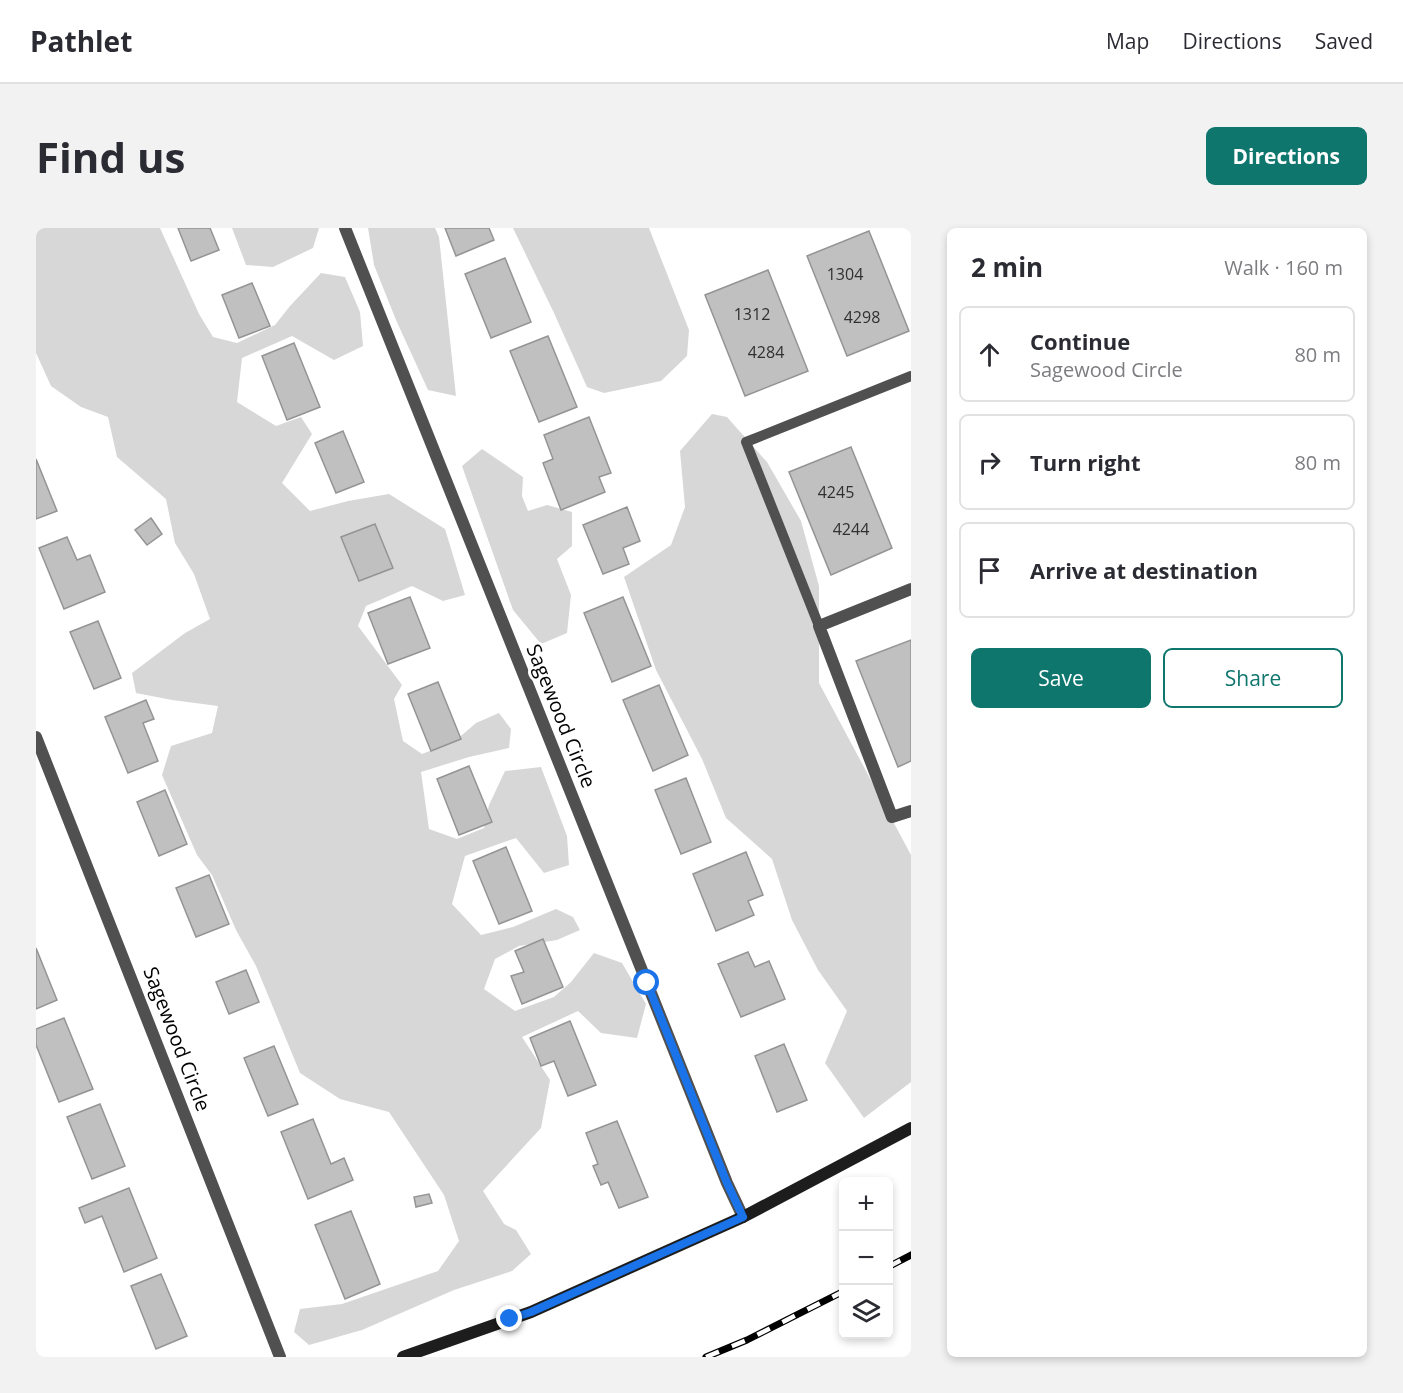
<!DOCTYPE html>
<html lang="en">
<head>
<meta charset="utf-8">
<style>
	:root { --surface:#fff; --page:#f2f2f3; --text:#2b2b33; --muted:#7c7c81; --line:#e1e1e2; --accent:#0f766e }
	body { margin:0; font-family:"Open Sans",sans-serif; background:var(--page); color:var(--text) }
	.controls { position:absolute; right:18px; bottom:18px; display:grid; overflow:hidden; border-radius:9px; box-shadow:0 3px 9px #0003 }
	.controls button { width:54px; height:54px; display:grid; place-items:center; padding:0; border:0; border-bottom:2px solid var(--line); background:var(--surface); color:var(--text); font:30px sans-serif }
	.stop { position:absolute; width:18px; height:18px; margin:-14px; border:4px solid #1a73e8; border-radius:50%; background:#fff }
	.stop.end { background:#1a73e8; border-color:#fff; box-shadow:0 2px 6px #0008 }
	.list { margin:0; padding:0; list-style:none }
	h2 { display:flex; justify-content:space-between; align-items:center; height:78px; margin:0; padding:0 24px; font-size:26px }
	h2 small { font-size:20px; font-weight:400; color:var(--muted) }
	.list li { display:grid; grid-template-columns:39px 1fr auto; gap:18px; align-items:center; box-sizing:border-box; height:96px; margin:0 12px 12px; padding:0 12px; border:2px solid var(--line); border-radius:9px }
	.list b { display:block; font-size:22px; white-space:nowrap }
	.list p { margin:0; font-size:20px; white-space:nowrap; color:var(--muted) }
	.list em { font-size:20px; font-style:normal; color:var(--muted) }
	.actions { display:flex; gap:12px; padding:18px 24px }
	.actions a { flex:1; padding:14px 0; border:2px solid var(--accent); border-radius:9px; text-align:center; font-size:21px; color:var(--accent) }
	.actions .main { background:var(--accent); color:#fff }
	.icon { flex:none; width:33px; height:33px; fill:none; stroke:currentColor; stroke-width:2; stroke-linecap:round; stroke-linejoin:round }
	.map { position:relative; flex:none; width:875px; height:1129px; overflow:hidden; border-radius:9px }
	header { display:flex; align-items:center; gap:36px; box-sizing:border-box; height:84px; padding:0 30px; background:var(--surface); border-bottom:2px solid var(--line) }
	header strong { font-size:28px }
	nav { display:flex; gap:33px; margin-inline-start:auto; font-size:21px }
	.intro { display:flex; align-items:center; justify-content:space-between; box-sizing:border-box; height:144px; padding:0 36px }
	h1 { margin:0; font-size:42px }
	.button { padding:15px 27px; border-radius:9px; background:var(--accent); color:#fff; font-size:21px; font-weight:700 }
	main { display:flex; gap:36px; padding:0 36px }
	aside { flex:1; background:var(--surface); border-radius:9px; box-shadow:0 3px 9px #0003 }
	.map>svg:first-child { display:block }
</style>
</head>
<body>
<header>
<strong>Pathlet</strong>
<nav><a>Map</a><a>Directions</a><a>Saved</a></nav>
</header>
<div class="intro"><h1>Find us</h1><a class="button">Directions</a></div>
<main>
<div class="map">
<svg width="875" height="1129" viewBox="0 0 875 1129">
	<rect width="100%" height="100%" fill="#fff"/>
	<!-- green -->
	<g fill="#d7d7d7">
		<polygon points="0,0 124,0 163,86 177,109 201,115 239,97 254,78 285,45 309,49 324,84 327,118 298,132 256,108 206,130 201,174 240,198 265,189 276,206 246,255 274,283 312,273 353,266 409,301 429,367 407,373 376,358 330,378 322,398 366,457 358,471 367,513 386,526 419,513 440,495 463,485 475,501 473,520 433,529 385,544 393,601 421,611 448,600 453,577 469,543 505,539 531,608 533,637 508,645 480,610 429,628 416,676 445,707 477,699 520,681 537,689 544,702 521,712 483,718 459,731 448,761 479,783 518,769 535,754 558,725 586,735 610,776 601,810 565,805 542,783 486,809 514,852 505,900 447,963 468,996 480,1002 495,1026 476,1043 418,1062 326,1102 273,1117 258,1104 264,1081 306,1076 402,1043 423,1013 408,967 353,884 304,871 264,845 220,738 200,702 176,647 161,627 126,547 135,518 176,505 182,478 136,472 100,465 96,445 149,405 174,391 158,346 139,315 130,271 81,229 72,189 45,179 15,158 0,125"/>
		<polygon points="196,0 283,0 277,20 237,39 210,37"/>
		<polygon points="332,0 399,0 403,9 420,168 392,162 360,92 338,37"/>
		<polygon points="477,0 613,0 653,102 651,128 625,153 568,165 551,159 518,85"/>
		<polygon points="676,186 691,189 731,234 765,293 783,358 783,455 875,627 875,854 828,890 789,835 811,783 782,742 756,692 736,631 690,590 666,531 620,442 588,349 635,317 649,279 644,223"/>
		<polygon points="446,221 487,249 486,268 492,283 511,277 536,284 536,318 521,331 535,367 531,405 505,416 477,382 426,238"/>
	</g>
	<!-- building -->
	<g fill="#c0c0c0" stroke="#949494" stroke-width="1.5">
		<polygon points="142,0 174,0 183,22 155,33"/>
		<polygon points="409,0 453,0 458,12 420,28"/>
		<polygon points="833,3 873,103 811,128 771,28"/>
		<polygon points="469,30 495,94 455,110 429,46"/>
		<polygon points="732,42 772,143 709,168 669,67"/>
		<polygon points="216,55 234,98 203,110 186,67"/>
		<polygon points="512,108 541,179 503,194 474,123"/>
		<polygon points="258,115 284,179 251,192 226,128"/>
		<polygon points="553,189 575,245 563,249 569,264 525,282 507,235 517,231 508,207"/>
		<polygon points="307,203 328,254 300,265 279,215"/>
		<polygon points="815,219 856,320 795,347 753,244"/>
		<polygon points="0,231 21,283 0,291"/>
		<polygon points="591,279 604,313 587,320 593,336 567,346 547,297"/>
		<polygon points="115,290 126,306 111,317 99,302"/>
		<polygon points="339,296 357,340 323,353 305,309"/>
		<polygon points="31,309 41,332 54,327 69,364 28,381 3,320"/>
		<polygon points="374,369 394,420 352,436 332,385"/>
		<polygon points="587,369 615,438 576,454 548,385"/>
		<polygon points="62,393 85,450 58,461 34,404"/>
		<polygon points="875,412 875,533 862,539 820,433"/>
		<polygon points="402,454 425,511 395,523 372,466"/>
		<polygon points="623,457 652,527 617,543 587,472"/>
		<polygon points="110,472 118,491 107,495 122,533 92,545 69,489"/>
		<polygon points="433,538 456,594 423,607 401,551"/>
		<polygon points="650,550 675,614 645,626 619,562"/>
		<polygon points="129,562 151,616 123,628 101,574"/>
		<polygon points="470,619 496,683 463,696 437,633"/>
		<polygon points="710,624 727,667 712,673 718,687 680,703 657,646"/>
		<polygon points="173,647 193,696 160,709 140,660"/>
		<polygon points="507,711 527,759 486,776 475,748 488,744 479,723"/>
		<polygon points="0,720 21,772 0,781"/>
		<polygon points="712,724 719,739 733,733 749,771 705,789 682,736"/>
		<polygon points="210,742 223,774 193,786 180,754"/>
		<polygon points="28,790 57,861 23,874 0,817 0,801"/>
		<polygon points="534,793 560,857 532,868 518,833 505,838 494,810"/>
		<polygon points="748,816 771,872 741,884 719,828"/>
		<polygon points="238,818 262,876 232,888 208,830"/>
		<polygon points="64,876 89,938 56,951 31,889"/>
		<polygon points="277,891 295,936 308,930 317,952 272,971 245,904"/>
		<polygon points="581,893 612,969 583,980 572,954 565,957 557,938 562,936 550,905"/>
		<polygon points="93,960 121,1030 88,1044 66,988 49,995 43,980"/>
		<polygon points="393,966 396,975 380,979 378,969"/>
		<polygon points="315,983 344,1056 309,1071 279,997"/>
		<polygon points="125,1046 151,1108 120,1121 95,1058"/>
	</g>
	<g fill="none" stroke-linecap="round" stroke-linejoin="round">
		<!-- service -->
		<polyline stroke="#505050" stroke-width="10" points="783,398 710,214 875,148"/>
		<!-- minor -->
		<g stroke="#505050" stroke-width="12">
			<polyline points="309,0 691,955 707,989"/>
			<polyline points="875,361 783,398 856,589 875,583"/>
			<polyline points="0,509 244,1129"/>
		</g>
		<!-- secondary -->
		<polyline stroke="#1d1d1d" stroke-width="12" points="367,1129 495,1084 707,989 875,900"/>
		<defs>
			<g id="rail">
				<polyline points="852,1039 875,1027"/>
				<polyline points="670,1129 711,1112 808,1063"/>
			</g>
		</defs>
		<!-- rail casing -->
		<use href="#rail" stroke="#000" stroke-width="7"/>
		<!-- rail -->
		<use href="#rail" stroke="#fff" stroke-width="4.5" stroke-dasharray="14" stroke-linecap="butt"/>
	</g>
	<g fill="none" stroke-linecap="round" stroke-linejoin="round">
		<!-- route -->
		<polyline stroke="#1a73e8" stroke-width="8" points="474,1091 495,1084 707,989 691,955 611,755"/>
	</g>
	<g text-anchor="middle" stroke-width="6" stroke-linejoin="round" paint-order="stroke">
		<!-- number labels -->
		<g font-size="16" fill="#303030">
			<text x="809" y="52">1304</text>
			<text x="716" y="92">1312</text>
			<text x="826" y="95">4298</text>
			<text x="730" y="130">4284</text>
			<text x="800" y="270">4245</text>
			<text x="815" y="307">4244</text>
		</g>
		<!-- street labels -->
		<g font-size="20" fill="#000" stroke="#fff">
			<text transform="translate(525 488) rotate(68)" y="7">Sagewood Circle</text>
			<text transform="translate(141 811) rotate(69)" y="7">Sagewood Circle</text>
		</g>
	</g>
</svg>
<div class="controls">
<button>+</button>
<button>−</button>
<button><svg class="icon" aria-label="layers" viewBox="0 0 24 24"><path d="M12 4l9 5-9 5-9-5zM3 14l9 5 9-5"/></svg></button>
</div>
<div class="stop" style="left:611px;top:755px"></div>
<div class="stop end" style="left:474px;top:1091px"></div>
</div>
<aside>
<h2>2 min<small>Walk · 160 m</small></h2>
<ul class="list">
<li><svg class="icon" aria-label="ahead" viewBox="0 0 24 24"><path d="M12 20V5M6 11l6-6 6 6"/></svg><div><b>Continue</b><p>Sagewood Circle</p></div><em>80 m</em></li>
<li><svg class="icon" aria-label="right" viewBox="0 0 24 24"><path d="M7 20v-9h11M14 6l5 5-5 5"/></svg><div><b>Turn right</b></div><em>80 m</em></li>
<li><svg class="icon" aria-label="arrive" viewBox="0 0 24 24"><path d="M6 21V4h12l-3 4 3 4H6"/></svg><div><b>Arrive at destination</b></div></li>
</ul>
<div class="actions"><a class="main">Save</a><a>Share</a></div>
</aside>
</main>
</body>
</html>
